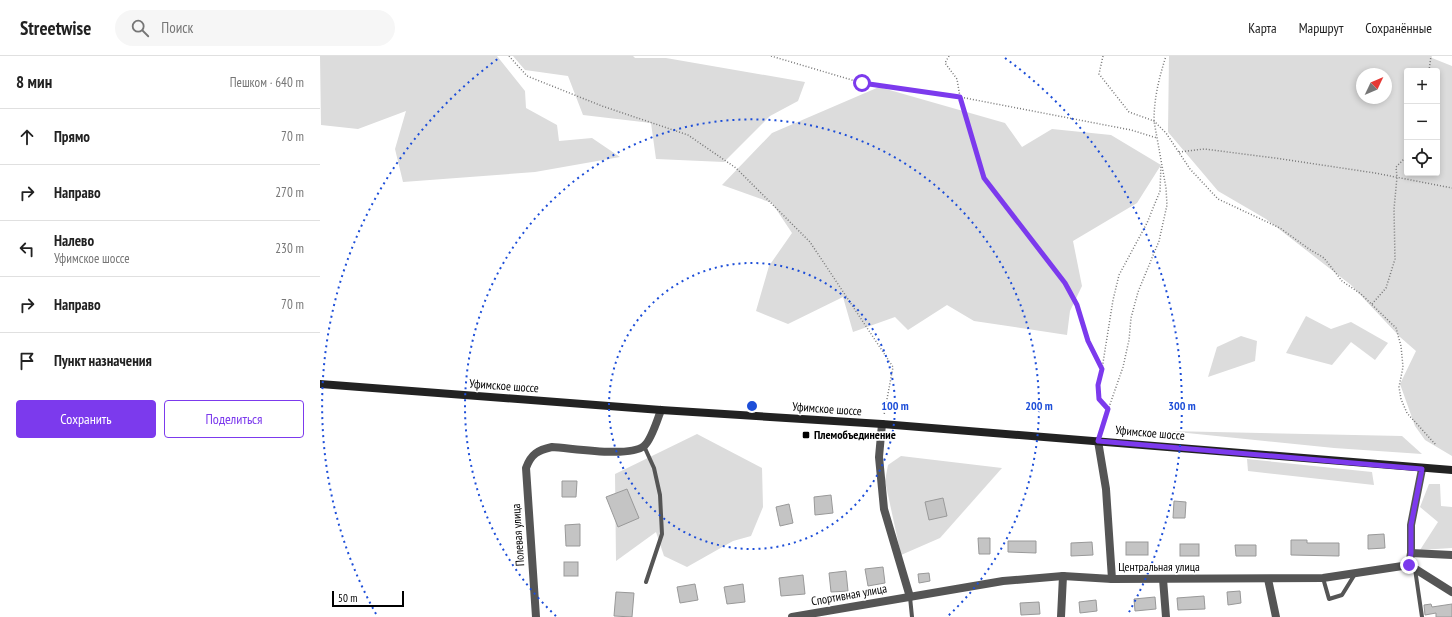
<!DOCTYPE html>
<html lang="ru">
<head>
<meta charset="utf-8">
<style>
	:root { --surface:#fff; --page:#f6f6f6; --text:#222; --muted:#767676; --line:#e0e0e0; --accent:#7c3aed }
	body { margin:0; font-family:"PT Sans Narrow",sans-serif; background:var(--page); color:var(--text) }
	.controls { position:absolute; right:12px; top:12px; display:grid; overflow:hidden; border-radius:4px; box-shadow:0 2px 6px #0003 }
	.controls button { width:36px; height:36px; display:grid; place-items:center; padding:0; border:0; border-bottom:1px solid var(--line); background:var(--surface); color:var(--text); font:20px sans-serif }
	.compass { position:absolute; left:1036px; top:12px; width:36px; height:36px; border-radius:50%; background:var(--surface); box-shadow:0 2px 6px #0003; rotate:46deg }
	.scale { position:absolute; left:12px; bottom:10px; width:72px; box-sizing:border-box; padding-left:4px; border:2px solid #000; border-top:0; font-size:11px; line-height:14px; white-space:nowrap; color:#000; -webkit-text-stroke:3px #fff; paint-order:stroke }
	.stop { position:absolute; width:12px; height:12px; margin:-9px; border:3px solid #7c3aed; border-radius:50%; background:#fff }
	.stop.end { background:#7c3aed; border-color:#fff; box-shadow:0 1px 4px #0008 }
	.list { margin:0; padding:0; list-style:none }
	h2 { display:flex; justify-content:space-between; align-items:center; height:52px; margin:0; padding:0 16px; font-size:17px }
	h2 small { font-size:13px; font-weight:400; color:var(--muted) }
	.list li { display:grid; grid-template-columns:26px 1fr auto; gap:12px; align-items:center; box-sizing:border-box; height:56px; padding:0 16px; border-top:1px solid var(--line) }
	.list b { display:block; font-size:15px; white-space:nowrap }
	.list p { margin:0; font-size:13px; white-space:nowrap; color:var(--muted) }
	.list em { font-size:13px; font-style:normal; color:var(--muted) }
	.actions { display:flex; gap:8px; padding:12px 16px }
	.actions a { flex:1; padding:9px 0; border:1px solid var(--accent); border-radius:4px; text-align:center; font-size:14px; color:var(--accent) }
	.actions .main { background:var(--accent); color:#fff }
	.icon { flex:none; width:22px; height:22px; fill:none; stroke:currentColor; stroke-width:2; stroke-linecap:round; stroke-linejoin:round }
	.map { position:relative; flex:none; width:1132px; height:561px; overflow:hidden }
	header { display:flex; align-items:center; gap:24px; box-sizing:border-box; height:56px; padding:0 20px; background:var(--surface); border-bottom:1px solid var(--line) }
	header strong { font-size:19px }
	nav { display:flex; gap:22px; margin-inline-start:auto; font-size:14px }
	.search { width:280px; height:36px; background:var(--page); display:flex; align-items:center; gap:10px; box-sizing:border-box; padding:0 14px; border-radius:22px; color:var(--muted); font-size:15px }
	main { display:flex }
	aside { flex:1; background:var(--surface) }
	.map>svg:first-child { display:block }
</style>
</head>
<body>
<header>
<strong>Streetwise</strong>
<div class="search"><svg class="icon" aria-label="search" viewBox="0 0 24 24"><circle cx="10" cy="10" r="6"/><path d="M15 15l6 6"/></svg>Поиск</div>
<nav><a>Карта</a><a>Маршрут</a><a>Сохранённые</a></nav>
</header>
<main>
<aside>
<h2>8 мин<small>Пешком · 640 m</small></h2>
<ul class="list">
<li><svg class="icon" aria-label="ahead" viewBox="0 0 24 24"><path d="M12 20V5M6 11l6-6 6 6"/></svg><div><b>Прямо</b></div><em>70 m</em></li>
<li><svg class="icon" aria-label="right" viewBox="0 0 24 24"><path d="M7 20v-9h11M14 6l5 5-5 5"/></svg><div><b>Направо</b></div><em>270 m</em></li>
<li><svg class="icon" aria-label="left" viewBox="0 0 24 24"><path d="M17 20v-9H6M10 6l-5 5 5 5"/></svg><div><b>Налево</b><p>Уфимское шоссе</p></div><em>230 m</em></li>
<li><svg class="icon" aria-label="right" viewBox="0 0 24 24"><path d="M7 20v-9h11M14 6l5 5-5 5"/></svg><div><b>Направо</b></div><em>70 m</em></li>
<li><svg class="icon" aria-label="arrive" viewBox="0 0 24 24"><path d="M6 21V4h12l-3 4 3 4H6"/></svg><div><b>Пункт назначения</b></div></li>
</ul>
<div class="actions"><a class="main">Сохранить</a><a>Поделиться</a></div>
</aside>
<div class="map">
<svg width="1132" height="561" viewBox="0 0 1132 561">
	<rect width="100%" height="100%" fill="#fff"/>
	<!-- green -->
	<g fill="#dcdcdc" fill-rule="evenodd">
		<polygon points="0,0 177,0 205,35 206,52 237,69 239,85 272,82 300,101 215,116 83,126 75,93 86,55 38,73 1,69"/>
		<polygon points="193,0 313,0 315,2 346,2 485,26 478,45 450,60 404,106 336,103 331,67 263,59 248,20 205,14"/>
		<path d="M849 0H1111L1112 2 1132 10V400L1105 384 1095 370 1080 328 1096 295 1080 281 1031 229 946 163 898 135 848 76ZM1087 15H1117V117H1087ZM1042 18H1066V42H1042Z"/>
		<polygon points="559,31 685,67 702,91 732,73 791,79 841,109 817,147 753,185 762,230 750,255 747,279 654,265 627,249 588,274 575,261 533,276 523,241 468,268 436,255 449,210 472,177 452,147 402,129 452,77"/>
		<polygon points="986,260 1011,273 1031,266 1068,287 1055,304 1031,286 1012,309 966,297"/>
		<polygon points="921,280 937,285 935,305 888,321 897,291"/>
		<polygon points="848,375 1082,380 1102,398 1014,392"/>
		<polygon points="377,378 442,412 443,451 431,480 413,485 367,511 344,500 336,476 296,505 295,418"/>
		<polygon points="581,400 682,412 620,482 581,499 565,425 568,409"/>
		<polygon points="927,403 1052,416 1054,429 928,415"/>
		<polygon points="1109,428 1120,428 1121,450 1132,451 1132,492 1100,494 1118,466 1100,451"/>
	</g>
	<!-- building -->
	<g fill="#c4c4c4" stroke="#999">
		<polygon points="242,425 257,425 256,441 242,441"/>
		<polygon points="307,433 319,462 298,471 286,441"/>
		<polygon points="511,439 513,457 495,459 494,441"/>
		<polygon points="623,442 627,460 609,464 605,446"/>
		<polygon points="854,445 866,446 865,462 853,462"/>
		<polygon points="469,448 473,467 460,470 456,451"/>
		<polygon points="260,468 260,490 246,490 245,469"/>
		<polygon points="1064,478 1065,492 1048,493 1048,479"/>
		<polygon points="658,482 670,482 670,498 659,498"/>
		<polygon points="971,484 987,484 987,487 1019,487 1019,500 971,499"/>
		<polygon points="688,485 716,485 716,497 688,496"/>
		<polygon points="772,486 773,499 751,500 751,487"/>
		<rect x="806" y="486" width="22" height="13"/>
		<rect x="860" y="488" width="19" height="12"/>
		<polygon points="915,489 936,489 936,500 916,500"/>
		<rect x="244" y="506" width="14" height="14"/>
		<polygon points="563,511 565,527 548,530 545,513"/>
		<polygon points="526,515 528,535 511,536 509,517"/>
		<polygon points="609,517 610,525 599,527 598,518"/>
		<polygon points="483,519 485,538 461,540 459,522"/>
		<polygon points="375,528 378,544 360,547 357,531"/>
		<polygon points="423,528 425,546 407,548 404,531"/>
		<polygon points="920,535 921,547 908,549 907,536"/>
		<polygon points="296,536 314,537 312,561 294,560"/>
		<polygon points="884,540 885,553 858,554 857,542"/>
		<polygon points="835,541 836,553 815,555 814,543"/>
		<polygon points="776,544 777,555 760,557 759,546"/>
		<polygon points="719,546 720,558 701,559 700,547"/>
		<polygon points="1111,548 1112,551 1132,548 1132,561 1116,561 1116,557 1105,559 1104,549"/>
	</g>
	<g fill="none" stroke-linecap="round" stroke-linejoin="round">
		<!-- path -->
		<g stroke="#777" stroke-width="1.5" stroke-dasharray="1 2" stroke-linecap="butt">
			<polyline points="189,0 207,20 282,50 368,79 416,112 490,186 573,311 564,359"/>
			<polyline points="451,0 542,27 640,41 811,74 837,82"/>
			<polyline points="629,0 625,7 637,23 641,47 664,122 745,227 757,249 768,285 782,313 793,244 799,219 827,167 840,135 841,109"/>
			<polyline points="783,0 779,18 809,56 834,65 846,77 870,113 898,143 960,172 989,193 1004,202 1022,225 1041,238 1076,272 1081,290 1083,311 1079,331 1081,343 1087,357 1116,389"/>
			<polyline points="1109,15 1111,0"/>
			<polyline points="859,96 884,93 955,102 1055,117 1132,132"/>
			<polyline points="1052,248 1066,232 1075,203 1074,153 1077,121 1076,111 1087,100"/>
			<polyline points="782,313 778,329 779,343 788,353"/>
			<path d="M780 377 803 311 809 284 811 262 818 236 839 185 847 149 846 132 834 65C834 42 839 22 846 0"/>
		</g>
		<!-- service -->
		<g stroke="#555" stroke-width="4">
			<polyline points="324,390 334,412 340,439 342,478 326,526"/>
			<polyline points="1095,513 1102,561"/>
			<polyline points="1003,522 1009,543 1022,539 1035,518"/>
			<polyline points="590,541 592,561"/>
		</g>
		<!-- minor -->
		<g stroke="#555" stroke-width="8">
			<polyline points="562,368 559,401 564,453 590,541"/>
			<polyline points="778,385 786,433 792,523"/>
			<polyline points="1091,497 1132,499"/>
			<polyline points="1089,509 1091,497 1091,469 1102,413"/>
			<polyline points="1089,509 1132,536"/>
			<polyline points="843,523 846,561"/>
			<polyline points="948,523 956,561"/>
			<path d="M216 561 206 412C211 398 218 394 232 391 252 392 309 402 324 390 331 385 338 362 341 354"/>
			<polyline points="472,561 683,525 743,520 792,523 1003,522 1089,509"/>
			<polyline points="741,561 743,520"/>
		</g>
		<!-- secondary -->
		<polyline stroke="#222" stroke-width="8" points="0,328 341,354 562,368 1132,414"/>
	</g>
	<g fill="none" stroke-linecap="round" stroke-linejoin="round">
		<!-- route -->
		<polyline stroke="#7c3aed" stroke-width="5" points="542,27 640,41 664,122 745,227 757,249 768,285 782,313 778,329 779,343 788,353 778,385 1102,413 1091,469 1091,497 1089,509"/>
	</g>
	<!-- distance rings -->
	<g fill="none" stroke="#1d4ed8" stroke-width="2" stroke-dasharray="2 4">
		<circle cx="432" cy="350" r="143"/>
		<path d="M236 560A287 287 0 1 1 628 560"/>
		<path d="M56 558A430 430 0 0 1 179 2M685 2A430 430 0 0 1 808 558"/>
	</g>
	<!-- markers -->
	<rect fill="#000" stroke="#fff" stroke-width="1.5" x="482" y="375" width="8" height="8" rx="2"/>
	<g text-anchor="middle" stroke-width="3.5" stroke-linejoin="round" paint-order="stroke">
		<!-- street labels -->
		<g font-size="12" fill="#000" stroke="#fff">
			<text transform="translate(184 330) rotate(4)" y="4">Уфимское шоссе</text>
			<text transform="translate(507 353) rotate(4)" y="4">Уфимское шоссе</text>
			<text transform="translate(830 377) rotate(5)" y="4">Уфимское шоссе</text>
			<text transform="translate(198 479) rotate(-94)" y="4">Полевая улица</text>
			<text x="839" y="515">Центральная улица</text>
			<text transform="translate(529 539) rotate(-10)" y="4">Спортивная улица</text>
		</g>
		<!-- poi labels -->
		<g font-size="12" font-weight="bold" fill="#000" stroke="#fff" text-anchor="start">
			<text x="494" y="383">Племобъединение</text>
		</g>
	</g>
	<circle cx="432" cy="350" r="6" fill="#1d4ed8" stroke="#fff" stroke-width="2"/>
	<g font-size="12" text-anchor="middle" font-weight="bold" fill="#1d4ed8" stroke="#fff" stroke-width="3.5" stroke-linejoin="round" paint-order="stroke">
		<text x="575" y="354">100 m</text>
		<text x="719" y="354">200 m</text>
		<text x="862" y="354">300 m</text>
	</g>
</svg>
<div class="controls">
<button>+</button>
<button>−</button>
<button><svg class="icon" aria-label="locate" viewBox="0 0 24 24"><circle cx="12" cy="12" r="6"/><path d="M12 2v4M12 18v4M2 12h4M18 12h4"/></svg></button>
</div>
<svg class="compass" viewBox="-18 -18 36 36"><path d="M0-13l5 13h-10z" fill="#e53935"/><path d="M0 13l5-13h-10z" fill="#767676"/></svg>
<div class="scale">50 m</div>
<div class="stop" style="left:542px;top:27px"></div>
<div class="stop end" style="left:1089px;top:509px"></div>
</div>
</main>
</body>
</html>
